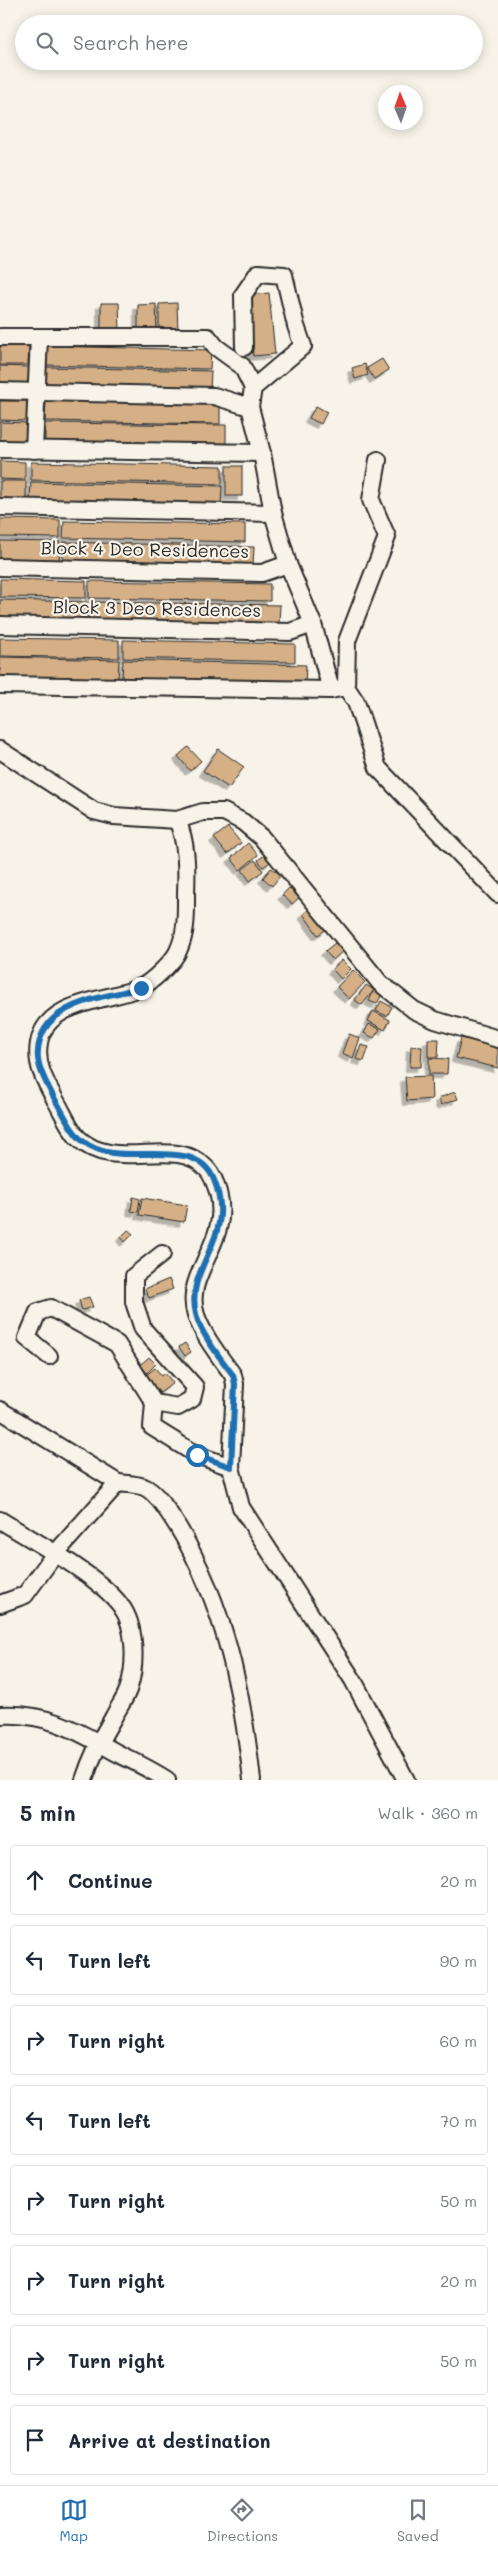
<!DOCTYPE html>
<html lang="en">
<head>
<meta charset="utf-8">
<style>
	:root { --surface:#fff; --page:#f2f2f3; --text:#1f2937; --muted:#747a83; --line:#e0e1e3; --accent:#1f6fb2 }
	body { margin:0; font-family:Mali,sans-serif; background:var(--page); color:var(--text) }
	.compass { position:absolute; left:378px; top:85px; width:45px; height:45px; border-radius:50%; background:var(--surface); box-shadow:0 2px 12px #0003; rotate:358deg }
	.stop { position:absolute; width:15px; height:15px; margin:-11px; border:4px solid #1f6fb2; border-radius:50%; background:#fff }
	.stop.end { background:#1f6fb2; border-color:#fff; box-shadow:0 1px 5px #0008 }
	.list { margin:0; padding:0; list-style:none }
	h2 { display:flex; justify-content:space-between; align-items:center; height:65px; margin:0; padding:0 20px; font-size:21px }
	h2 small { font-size:16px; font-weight:400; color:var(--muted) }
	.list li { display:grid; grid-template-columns:32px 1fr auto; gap:15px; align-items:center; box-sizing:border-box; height:70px; margin:0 10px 10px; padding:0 10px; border:1px solid var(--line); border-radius:5px }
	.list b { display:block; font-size:19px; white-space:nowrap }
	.list em { font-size:16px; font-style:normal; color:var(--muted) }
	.icon { flex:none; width:28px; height:28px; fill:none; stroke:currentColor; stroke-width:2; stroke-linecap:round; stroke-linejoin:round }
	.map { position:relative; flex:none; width:498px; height:1780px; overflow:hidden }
	.search { position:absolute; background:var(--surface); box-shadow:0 2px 12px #0003; left:15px; right:15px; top:15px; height:55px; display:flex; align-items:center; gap:12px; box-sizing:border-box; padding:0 18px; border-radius:28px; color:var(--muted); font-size:19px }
	.sheet { height:705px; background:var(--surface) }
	nav { display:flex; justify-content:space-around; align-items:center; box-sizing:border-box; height:70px; border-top:1px solid var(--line); background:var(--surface); font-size:14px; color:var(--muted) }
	nav a { display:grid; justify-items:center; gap:2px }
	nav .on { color:var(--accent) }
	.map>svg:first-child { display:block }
</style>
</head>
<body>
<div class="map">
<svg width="498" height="1780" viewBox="0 0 498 1780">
	<defs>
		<filter id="shadow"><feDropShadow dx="-4.5" dy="4.5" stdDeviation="0" flood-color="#0004"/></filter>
	</defs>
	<rect width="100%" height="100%" fill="#f7f3e8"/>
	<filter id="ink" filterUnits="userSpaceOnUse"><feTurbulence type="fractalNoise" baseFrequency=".02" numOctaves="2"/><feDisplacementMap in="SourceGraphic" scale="10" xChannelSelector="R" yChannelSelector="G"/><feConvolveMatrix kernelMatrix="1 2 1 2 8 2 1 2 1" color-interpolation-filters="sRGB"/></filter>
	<g filter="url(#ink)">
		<!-- building -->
		<g fill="#d5b087" stroke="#2b2b2b" filter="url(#shadow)">
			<polygon points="269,293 275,354 253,356 248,295"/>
			<polygon points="101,303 119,303 120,331 101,331"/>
			<polygon points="177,303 178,332 159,332 159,304"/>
			<polygon points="156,304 157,333 138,333 138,305"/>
			<polygon points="0,345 29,346 28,365 0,365"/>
			<polygon points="46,346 211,350 210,369 45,365"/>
			<polygon points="382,359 389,370 374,379 367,368"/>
			<polygon points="365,364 368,375 355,379 352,368"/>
			<polygon points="0,366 29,367 28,386 0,385"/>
			<polygon points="46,367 211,371 210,390 45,386"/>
			<polygon points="0,401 28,401 27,421 0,420"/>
			<polygon points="46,401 220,404 220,424 45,421"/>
			<polygon points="316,406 327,412 321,424 309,418"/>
			<polygon points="0,422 27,423 27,442 0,442"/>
			<polygon points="45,423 226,425 226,444 45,442"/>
			<polygon points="0,461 25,462 25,480 0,479"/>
			<polygon points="31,462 222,466 222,484 31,480"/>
			<rect x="226" y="466" width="16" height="30"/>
			<polygon points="0,481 26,481 26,500 0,499"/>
			<polygon points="31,482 222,486 221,504 30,500"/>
			<polygon points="0,519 60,520 60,538 0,537"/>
			<polygon points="64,521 245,524 245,542 63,538"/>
			<polygon points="0,541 60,542 59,560 0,559"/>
			<polygon points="63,542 254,547 253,565 63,560"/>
			<polygon points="0,579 86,581 86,598 0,597"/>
			<polygon points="89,581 270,584 270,601 89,598"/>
			<polygon points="0,600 87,602 87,620 0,619"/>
			<polygon points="90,602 280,605 279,623 90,620"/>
			<polygon points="0,638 119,640 119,658 0,656"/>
			<polygon points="123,640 295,644 295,662 123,658"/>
			<polygon points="0,657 119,660 118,679 0,676"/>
			<polygon points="123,660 306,665 305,684 122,679"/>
			<polygon points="188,747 201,761 190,771 178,756"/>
			<polygon points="218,749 244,767 229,788 203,771"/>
			<polygon points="228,827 241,843 227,854 214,838"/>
			<polygon points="248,843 258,855 240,870 231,858"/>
			<polygon points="266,854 272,861 263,867 258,860"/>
			<polygon points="255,860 263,871 250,881 242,870"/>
			<polygon points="271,868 281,875 272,886 263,878"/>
			<polygon points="289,888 299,898 292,904 282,895"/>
			<polygon points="312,907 327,929 318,935 303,914"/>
			<polygon points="335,943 343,951 333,960 325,951"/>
			<polygon points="342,960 351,969 341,979 332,969"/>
			<polygon points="353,970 365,982 349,999 337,987"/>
			<polygon points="366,985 374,990 362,1005 355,1000"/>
			<polygon points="374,990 382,994 377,1004 369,1001"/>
			<polygon points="381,1001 392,1007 387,1016 376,1011"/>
			<polygon points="373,1011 390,1020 385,1030 368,1021"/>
			<polygon points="369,1024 380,1029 374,1038 364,1033"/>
			<polygon points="349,1034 360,1038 353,1058 342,1053"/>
			<polygon points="461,1038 498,1047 498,1068 456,1058"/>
			<polygon points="428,1039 439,1039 438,1057 428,1057"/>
			<polygon points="361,1045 369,1047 364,1061 356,1059"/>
			<polygon points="411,1046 422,1047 421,1067 410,1067"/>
			<polygon points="429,1058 448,1059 447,1074 429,1074"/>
			<polygon points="431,1076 432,1099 407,1101 405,1077"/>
			<polygon points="455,1092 458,1099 441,1105 439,1098"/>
			<polygon points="133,1197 140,1199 138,1212 131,1211"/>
			<polygon points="142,1198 187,1205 184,1222 139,1215"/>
			<polygon points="128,1230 133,1234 125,1242 121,1237"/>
			<polygon points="169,1279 173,1289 149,1298 145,1289"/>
			<polygon points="89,1297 93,1307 82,1310 79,1300"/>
			<polygon points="185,1343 191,1352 185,1356 179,1347"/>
			<polygon points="149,1357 156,1364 147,1373 140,1365"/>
			<polygon points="155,1368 162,1376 165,1373 173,1383 160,1393 145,1376"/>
		</g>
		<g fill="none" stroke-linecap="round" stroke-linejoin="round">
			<defs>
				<g id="minor">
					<polyline points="0,337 208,337 216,347 242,366 253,388"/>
					<polyline points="244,347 243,295 258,273 284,275 296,326 303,346 253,388 250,407 262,453 273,513 288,564 313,624 331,690 346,687"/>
					<polyline points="0,391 214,396 250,407"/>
					<polyline points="0,449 262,453"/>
					<polyline points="34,450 39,337"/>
					<polyline points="378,460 371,500 387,537 347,641 346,687 356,702 378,768 498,894"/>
					<polyline points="0,507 273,513"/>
					<polyline points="0,567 262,573 288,564"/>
					<polyline points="0,625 290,632 313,624"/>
					<polyline points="0,685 331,690"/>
					<polyline points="0,750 94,811 114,816 177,820 203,812 224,812 243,822 262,838 380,983 414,1010 435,1020 498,1039"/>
					<path d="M177 820C187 842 187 869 186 893 186 913 187 932 178 951 174 961 150 984 139 988 108 1001 46 1000 39 1043 35 1065 46 1083 56 1101 63 1113 69 1128 78 1138 115 1174 175 1134 206 1168 213 1175 215 1183 218 1192 232 1242 182 1274 196 1315 203 1336 220 1357 233 1375L235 1384 231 1467 241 1507 353 1680 406 1780"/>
					<polyline points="49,1356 27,1338 38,1312 51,1308 117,1344 154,1403 178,1407 192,1399 195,1387 143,1329 134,1302 134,1276 162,1254"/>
					<polyline points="154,1403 152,1427 197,1455 231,1467"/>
					<polyline points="0,1410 118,1483"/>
					<path d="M0 1520C35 1542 97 1574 121 1606 136 1626 136 1664 129 1687 126 1698 118 1708 113 1718 101 1738 91 1758 84 1780"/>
					<path d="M0 1604 25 1595 54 1555 118 1483C126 1484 137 1484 144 1487 157 1492 171 1516 178 1527 225 1606 242 1690 252 1780"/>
					<path d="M0 1715C48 1712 79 1732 119 1754 135 1762 152 1770 167 1780"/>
				</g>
			</defs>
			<!-- minor casing -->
			<use href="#minor" stroke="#2b2b2b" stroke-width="20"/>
			<!-- minor -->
			<use href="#minor" stroke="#f7f3e8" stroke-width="16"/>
		</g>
	</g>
	<g fill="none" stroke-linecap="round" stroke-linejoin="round" filter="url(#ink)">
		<!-- route -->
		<path stroke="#1f6fb2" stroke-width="6" d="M141 988C113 995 75 999 53 1019 41 1030 35 1048 39 1064 43 1080 52 1094 60 1108 67 1120 73 1134 84 1142 121 1171 195 1132 214 1180 238 1238 184 1266 196 1314 200 1333 221 1359 233 1375L235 1384 231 1467 197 1455"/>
	</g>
	<g text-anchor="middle" stroke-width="4.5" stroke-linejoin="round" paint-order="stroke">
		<!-- street labels -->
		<g font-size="18" fill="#2b2b2b" stroke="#f7f3e8">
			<text transform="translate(145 550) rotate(1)" y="6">Block 4 Deo Residences</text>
			<text transform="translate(157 609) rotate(1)" y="6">Block 3 Deo Residences</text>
		</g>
	</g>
</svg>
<svg class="compass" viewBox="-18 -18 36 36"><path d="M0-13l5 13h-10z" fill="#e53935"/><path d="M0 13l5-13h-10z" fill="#747a83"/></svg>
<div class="stop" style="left:197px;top:1455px"></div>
<div class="stop end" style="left:141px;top:988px"></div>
<div class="search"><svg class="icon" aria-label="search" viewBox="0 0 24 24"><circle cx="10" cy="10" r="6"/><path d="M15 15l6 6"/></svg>Search here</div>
</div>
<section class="sheet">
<h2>5 min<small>Walk · 360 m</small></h2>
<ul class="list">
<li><svg class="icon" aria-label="ahead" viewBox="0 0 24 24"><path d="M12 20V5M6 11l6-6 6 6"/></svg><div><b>Continue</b></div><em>20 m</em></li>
<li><svg class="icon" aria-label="left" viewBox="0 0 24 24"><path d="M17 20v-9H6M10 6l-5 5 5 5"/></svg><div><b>Turn left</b></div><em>90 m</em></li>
<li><svg class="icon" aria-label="right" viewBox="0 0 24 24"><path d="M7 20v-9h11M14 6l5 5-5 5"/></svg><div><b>Turn right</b></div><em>60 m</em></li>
<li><svg class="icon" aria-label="left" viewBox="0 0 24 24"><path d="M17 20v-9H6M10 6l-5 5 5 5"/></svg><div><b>Turn left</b></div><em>70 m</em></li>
<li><svg class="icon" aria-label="right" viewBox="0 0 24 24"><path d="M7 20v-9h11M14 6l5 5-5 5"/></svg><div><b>Turn right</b></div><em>50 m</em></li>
<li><svg class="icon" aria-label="right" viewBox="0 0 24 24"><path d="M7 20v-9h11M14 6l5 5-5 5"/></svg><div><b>Turn right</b></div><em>20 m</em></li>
<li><svg class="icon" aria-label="right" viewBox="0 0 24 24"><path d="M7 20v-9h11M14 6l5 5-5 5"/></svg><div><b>Turn right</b></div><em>50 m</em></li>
<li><svg class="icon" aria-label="arrive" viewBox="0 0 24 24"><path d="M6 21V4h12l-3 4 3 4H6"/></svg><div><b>Arrive at destination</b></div></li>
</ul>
</section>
<nav>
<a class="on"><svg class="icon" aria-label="map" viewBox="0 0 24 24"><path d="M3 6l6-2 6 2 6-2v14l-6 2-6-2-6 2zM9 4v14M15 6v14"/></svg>Map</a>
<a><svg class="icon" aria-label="directions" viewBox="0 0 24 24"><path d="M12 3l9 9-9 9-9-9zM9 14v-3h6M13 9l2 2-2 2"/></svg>Directions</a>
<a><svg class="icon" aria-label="saved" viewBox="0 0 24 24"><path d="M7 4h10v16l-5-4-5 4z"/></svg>Saved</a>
</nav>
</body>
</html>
